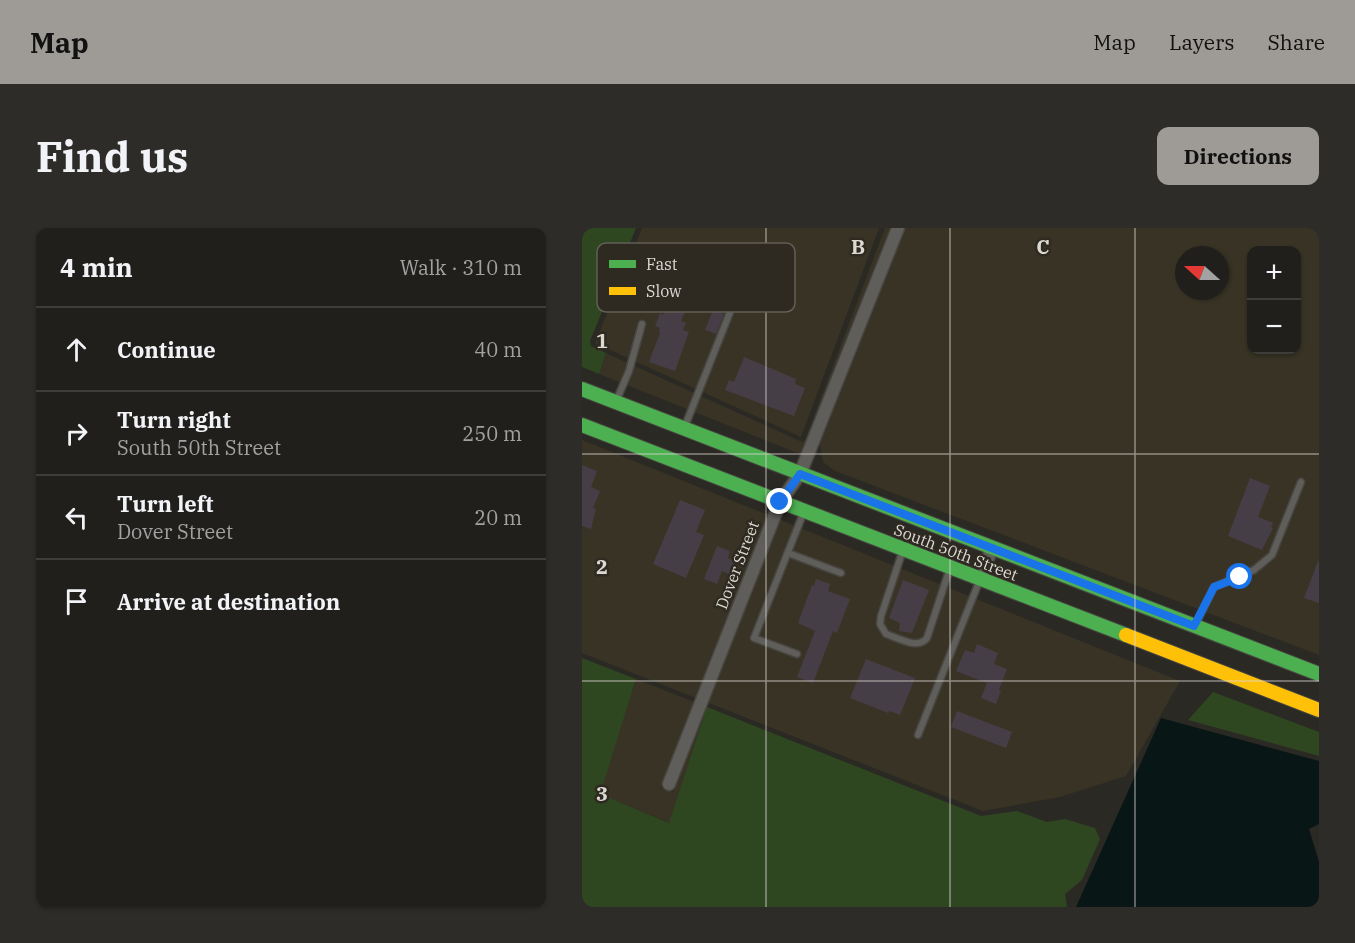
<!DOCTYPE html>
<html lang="en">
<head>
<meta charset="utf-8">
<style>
	:root { --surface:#201f1b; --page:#2d2c28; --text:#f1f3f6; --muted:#a2a2a3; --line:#3d3d3a; --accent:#9e9b96 }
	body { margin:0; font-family:"IBM Plex Serif",serif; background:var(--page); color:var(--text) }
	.controls { position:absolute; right:18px; top:18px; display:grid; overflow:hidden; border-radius:12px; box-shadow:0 2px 4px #0004 }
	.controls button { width:54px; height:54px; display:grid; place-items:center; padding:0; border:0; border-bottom:2px solid var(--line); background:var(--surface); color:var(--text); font:30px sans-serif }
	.compass { position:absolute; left:593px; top:18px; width:54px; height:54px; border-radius:50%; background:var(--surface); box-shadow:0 2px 4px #0004; rotate:291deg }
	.stop { position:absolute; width:18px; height:18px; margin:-14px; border:4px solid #1a73e8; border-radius:50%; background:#fff }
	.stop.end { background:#1a73e8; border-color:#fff; box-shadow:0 2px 6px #0008 }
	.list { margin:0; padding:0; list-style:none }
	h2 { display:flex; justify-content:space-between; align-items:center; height:78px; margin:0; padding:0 24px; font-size:26px }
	h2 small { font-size:20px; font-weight:400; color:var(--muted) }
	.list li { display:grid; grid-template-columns:39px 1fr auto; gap:18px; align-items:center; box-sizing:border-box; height:84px; padding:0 24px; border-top:2px solid var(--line) }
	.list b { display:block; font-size:22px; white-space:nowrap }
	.list p { margin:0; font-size:20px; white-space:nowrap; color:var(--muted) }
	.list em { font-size:20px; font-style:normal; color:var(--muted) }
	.icon { flex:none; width:33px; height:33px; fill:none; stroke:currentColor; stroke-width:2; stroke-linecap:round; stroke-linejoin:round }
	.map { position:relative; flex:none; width:737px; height:679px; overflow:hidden; border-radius:12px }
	header { display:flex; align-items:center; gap:36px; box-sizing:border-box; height:84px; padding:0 30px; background:var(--accent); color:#111 }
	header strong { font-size:28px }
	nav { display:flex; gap:33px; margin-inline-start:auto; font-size:21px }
	.intro { display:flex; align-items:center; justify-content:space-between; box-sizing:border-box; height:144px; padding:0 36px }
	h1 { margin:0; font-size:42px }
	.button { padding:15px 27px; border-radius:12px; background:var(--accent); color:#111; font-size:21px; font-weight:700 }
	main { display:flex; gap:36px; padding:0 36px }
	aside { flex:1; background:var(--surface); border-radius:12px; box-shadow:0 2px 4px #0004 }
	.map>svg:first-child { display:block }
</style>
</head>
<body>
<header>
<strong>Map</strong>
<nav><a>Map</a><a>Layers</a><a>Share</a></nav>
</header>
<div class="intro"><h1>Find us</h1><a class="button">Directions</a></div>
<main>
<aside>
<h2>4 min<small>Walk · 310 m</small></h2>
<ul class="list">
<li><svg class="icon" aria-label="ahead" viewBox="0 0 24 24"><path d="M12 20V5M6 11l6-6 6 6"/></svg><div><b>Continue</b></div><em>40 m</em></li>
<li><svg class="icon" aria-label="right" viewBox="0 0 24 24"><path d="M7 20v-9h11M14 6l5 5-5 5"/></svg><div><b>Turn right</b><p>South 50th Street</p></div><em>250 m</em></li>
<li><svg class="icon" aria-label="left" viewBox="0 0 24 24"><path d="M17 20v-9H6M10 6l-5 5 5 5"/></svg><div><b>Turn left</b><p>Dover Street</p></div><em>20 m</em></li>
<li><svg class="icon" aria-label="arrive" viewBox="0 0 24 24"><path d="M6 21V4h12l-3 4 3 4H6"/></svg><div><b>Arrive at destination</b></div></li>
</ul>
</aside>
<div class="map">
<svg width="737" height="679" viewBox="0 0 737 679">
	<rect width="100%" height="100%" fill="#2b2924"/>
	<!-- built -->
	<g fill="#383324" fill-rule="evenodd">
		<polygon points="60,0 297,0 219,209 13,115"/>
		<polygon points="303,0 308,0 218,226 17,146 24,125 220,214 223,212"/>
		<path d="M314 0H737V427L253 243 241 234 237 214ZM670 22H714V122H670ZM602 27H638V63H602Z"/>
		<polygon points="0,212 598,453 544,548 478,569 401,583 0,425"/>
		<polygon points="54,451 112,474 79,560 91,564 125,479 88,595 17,566"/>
	</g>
	<!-- green -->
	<g fill="#2f4720">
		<polygon points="0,0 54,0 8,113 9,118 24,125 17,146 0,139"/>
		<polygon points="0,430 54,451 18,566 87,595 125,479 399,588 435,583 465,594 483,591 513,600 518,611 500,652 483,666 485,679 0,679"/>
		<polygon points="631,464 737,504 737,528 606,492"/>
	</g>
	<!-- water -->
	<polygon fill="#081616" points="579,490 737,533 737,596 727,601 737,634 737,679 494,679"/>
	<!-- building -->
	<g fill="#463e47">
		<polygon points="88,69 106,76 99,93 104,95 101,102 107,104 93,143 67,134 78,105 77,104 78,100 73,98 78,85 81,87"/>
		<polygon points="131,82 142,86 134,106 123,102"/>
		<polygon points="162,129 214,151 213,156 223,160 212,188 143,162 147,152 152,154"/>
		<polygon points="0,237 15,243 9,259 18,263 11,280 14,281 9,301 0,298"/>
		<polygon points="668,250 688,258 676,289 691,295 689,299 691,300 680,322 646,308"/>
		<polygon points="98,272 123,282 114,304 122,307 104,350 71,336"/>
		<polygon points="135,318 148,323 146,330 154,334 148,347 140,343 135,356 122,351"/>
		<polygon points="736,333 737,333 737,375 722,370"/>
		<polygon points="234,351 248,356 246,363 268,371 255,405 251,403 231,455 215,449 233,403 216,395 230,357 232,358"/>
		<polygon points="321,352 347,362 330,405 317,403 318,395 307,390"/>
		<polygon points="395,416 416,425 412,436 425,441 417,462 419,463 414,476 399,470 405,455 374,443 383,422 392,425"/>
		<polygon points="284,431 333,450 318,487 307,483 306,485 268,470"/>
		<polygon points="375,483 430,504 424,520 369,499"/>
	</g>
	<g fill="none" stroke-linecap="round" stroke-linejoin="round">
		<defs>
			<g id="lane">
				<polyline points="93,25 149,51 154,56 156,64 103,198"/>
				<polyline points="35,171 47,143 60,96"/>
				<polyline points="206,325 259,345"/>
				<path d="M320 325 299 388 298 396 304 406C316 410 336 422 345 410L367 343"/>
				<polyline points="614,395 632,359 672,342 690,327 719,254"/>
				<polyline points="215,426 172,410 221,286"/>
				<polyline points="336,507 397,354"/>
			</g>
			<g id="street">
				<polyline points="398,351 410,320"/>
				<polyline points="87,556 198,274 218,246 316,0"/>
			</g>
			<g id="fast">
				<polyline points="0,161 737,446"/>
				<polyline points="0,197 544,407"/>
			</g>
			<polyline id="slow" points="544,407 737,482"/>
		</defs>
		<!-- lane casing -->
		<use href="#lane" stroke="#474641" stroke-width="9"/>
		<!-- street casing -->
		<use href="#street" stroke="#474641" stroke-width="15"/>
		<!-- fast casing -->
		<use href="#fast" stroke="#474641" stroke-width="16"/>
		<!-- slow casing -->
		<use href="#slow" stroke="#474641" stroke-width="16"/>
		<!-- lane -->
		<use href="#lane" stroke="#605e5a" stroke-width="6"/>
		<!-- street -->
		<use href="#street" stroke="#605e5a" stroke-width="12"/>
		<!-- fast -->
		<use href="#fast" stroke="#4caf50" stroke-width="14"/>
		<!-- slow -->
		<use href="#slow" stroke="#ffc107" stroke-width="14"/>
	</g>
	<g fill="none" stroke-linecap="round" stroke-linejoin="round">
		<!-- route -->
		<polyline stroke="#1a73e8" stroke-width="8" points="198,274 218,246 612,398 632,359 658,349"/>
	</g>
	<!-- grid -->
	<path fill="none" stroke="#dcd9d3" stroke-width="1.5" stroke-opacity="0.55" d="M184 0V679M368 0V679M553 0V679M0 226H737M0 453H737"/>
	<g text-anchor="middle" stroke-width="5" stroke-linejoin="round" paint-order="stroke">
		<!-- street labels -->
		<g font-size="16" fill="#dcd9d3" stroke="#2e2a21">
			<text transform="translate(374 324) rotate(21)" y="6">South 50th Street</text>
			<text transform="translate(155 337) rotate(-69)" y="6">Dover Street</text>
		</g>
	</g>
	<!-- legend -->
	<rect x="15" y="15" width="198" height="69" rx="9" fill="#2e2a21" stroke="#625f56" stroke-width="1.5"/>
	<rect x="27" y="32" width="27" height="8" fill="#4caf50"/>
	<rect x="27" y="59" width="27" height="8" fill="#ffc107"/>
	<g font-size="16" fill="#dcd9d3">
		<text x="64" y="42">Fast</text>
		<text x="64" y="69">Slow</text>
	</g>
	<g font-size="20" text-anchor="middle" font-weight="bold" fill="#dcd9d3" stroke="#2e2a21" stroke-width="5" stroke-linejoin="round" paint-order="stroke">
		<text x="276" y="26">B</text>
		<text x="461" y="26">C</text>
		<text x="20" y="120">1</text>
		<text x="20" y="346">2</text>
		<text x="20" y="573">3</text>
	</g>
</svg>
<div class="controls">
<button>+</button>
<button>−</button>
</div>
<svg class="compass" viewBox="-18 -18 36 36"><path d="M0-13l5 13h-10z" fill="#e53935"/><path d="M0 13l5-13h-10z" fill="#a2a2a3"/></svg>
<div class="stop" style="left:658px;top:349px"></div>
<div class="stop end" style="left:198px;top:274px"></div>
</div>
</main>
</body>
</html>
